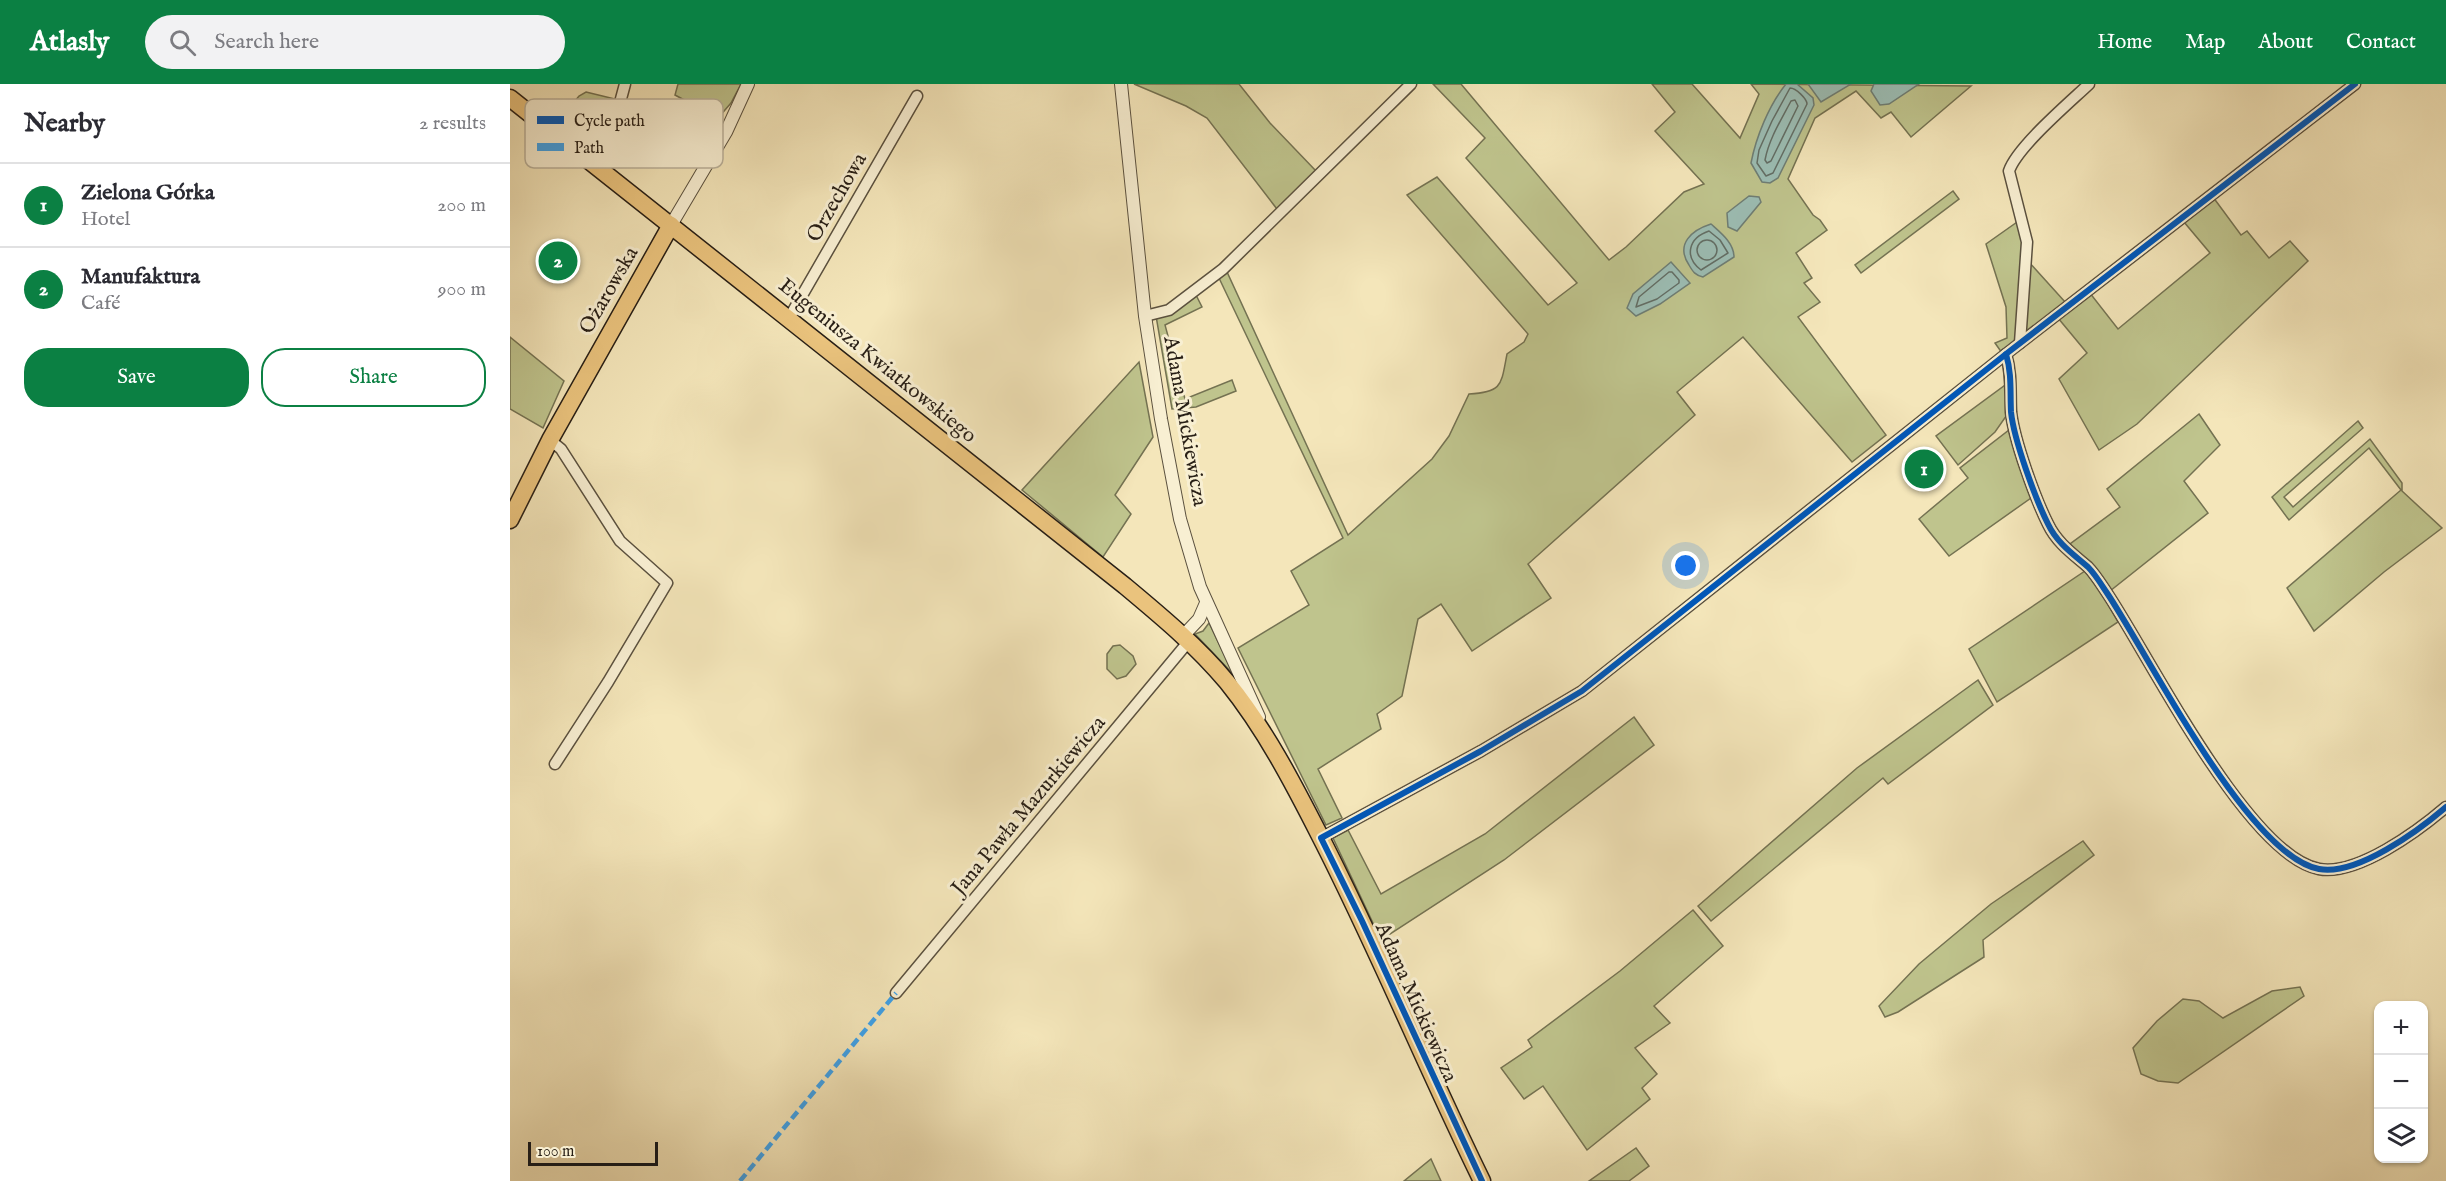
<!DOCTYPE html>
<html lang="en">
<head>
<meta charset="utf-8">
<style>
	:root { --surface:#fff; --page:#f2f2f3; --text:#2b2b33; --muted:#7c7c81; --line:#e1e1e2; --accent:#0b8043 }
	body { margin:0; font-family:"IM FELL English",serif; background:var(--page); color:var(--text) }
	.controls { position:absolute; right:18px; bottom:18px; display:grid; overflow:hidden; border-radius:12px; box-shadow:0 2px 4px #0004 }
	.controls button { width:54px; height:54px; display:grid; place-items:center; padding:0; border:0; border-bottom:2px solid var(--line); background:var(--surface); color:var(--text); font:30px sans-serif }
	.scale { position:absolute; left:18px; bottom:15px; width:130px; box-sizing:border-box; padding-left:6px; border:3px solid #281f16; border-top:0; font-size:16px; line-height:21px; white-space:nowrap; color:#281f16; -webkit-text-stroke:4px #f8efd2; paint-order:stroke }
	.you { position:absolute; left:1176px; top:482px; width:21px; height:21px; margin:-15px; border:4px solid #fff; border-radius:50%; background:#1a73e8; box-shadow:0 0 0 9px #1a73e833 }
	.badge { display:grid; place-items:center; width:39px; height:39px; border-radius:50%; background:var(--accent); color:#fff; font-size:20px; font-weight:700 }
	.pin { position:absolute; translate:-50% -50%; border:3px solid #fff; box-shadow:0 2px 6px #0006 }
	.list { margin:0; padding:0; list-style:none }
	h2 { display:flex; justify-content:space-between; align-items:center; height:78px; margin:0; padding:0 24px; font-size:26px }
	h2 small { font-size:20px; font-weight:400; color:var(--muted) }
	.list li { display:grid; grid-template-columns:39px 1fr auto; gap:18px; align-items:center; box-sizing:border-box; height:84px; padding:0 24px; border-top:2px solid var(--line) }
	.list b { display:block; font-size:22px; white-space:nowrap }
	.list p { margin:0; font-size:20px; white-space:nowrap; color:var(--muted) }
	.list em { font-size:20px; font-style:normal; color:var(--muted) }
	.actions { display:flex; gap:12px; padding:18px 24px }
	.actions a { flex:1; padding:14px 0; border:2px solid var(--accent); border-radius:24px; text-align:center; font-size:21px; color:var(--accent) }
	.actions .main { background:var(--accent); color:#fff }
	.icon { flex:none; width:33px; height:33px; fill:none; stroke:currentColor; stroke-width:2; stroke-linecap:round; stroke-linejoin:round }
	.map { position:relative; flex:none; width:1936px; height:1097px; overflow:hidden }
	header { display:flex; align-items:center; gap:36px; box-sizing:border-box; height:84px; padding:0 30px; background:var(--accent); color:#fff }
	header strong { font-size:28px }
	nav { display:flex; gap:33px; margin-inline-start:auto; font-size:21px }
	.search { width:420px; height:54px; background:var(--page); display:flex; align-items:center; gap:15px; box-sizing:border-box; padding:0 21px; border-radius:33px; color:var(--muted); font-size:22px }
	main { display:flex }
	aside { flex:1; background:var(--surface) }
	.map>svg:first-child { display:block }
</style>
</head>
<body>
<header>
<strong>Atlasly</strong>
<div class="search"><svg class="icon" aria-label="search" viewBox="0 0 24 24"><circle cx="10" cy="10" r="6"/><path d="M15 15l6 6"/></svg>Search here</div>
<nav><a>Home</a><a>Map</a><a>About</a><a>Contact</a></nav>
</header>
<main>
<aside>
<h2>Nearby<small>2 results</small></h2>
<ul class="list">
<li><span class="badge">1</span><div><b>Zielona Górka</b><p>Hotel</p></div><em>200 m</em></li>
<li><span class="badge">2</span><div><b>Manufaktura</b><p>Café</p></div><em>900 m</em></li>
</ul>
<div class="actions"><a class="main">Save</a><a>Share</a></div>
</aside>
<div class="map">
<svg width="1936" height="1097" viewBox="0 0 1936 1097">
	<rect width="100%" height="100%" fill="#f4e6ba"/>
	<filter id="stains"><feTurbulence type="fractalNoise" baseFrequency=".00333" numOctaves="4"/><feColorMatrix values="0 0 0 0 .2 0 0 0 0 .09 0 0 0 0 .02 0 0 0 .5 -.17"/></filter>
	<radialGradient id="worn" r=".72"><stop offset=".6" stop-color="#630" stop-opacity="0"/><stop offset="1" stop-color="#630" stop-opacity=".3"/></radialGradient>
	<!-- green -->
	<g fill="#bfc48d" stroke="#747252" stroke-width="1.5">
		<polygon points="168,0 231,0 221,19 208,34 165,11"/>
		<polygon points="624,0 729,0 760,39 806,87 767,125 697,34 676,22"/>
		<path d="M923 0H951L1099 176 1116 163 1174 108 1194 100 1145 47 1165 28 1142 0H1182L1230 54 1249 10 1241 0 1461 2 1401 53 1381 28 1371 34 1346 7 1305 34 1278 95 1303 131 1310 136 1317 146 1286 169 1302 194 1294 199 1310 218 1288 233 1376 351 1342 378 1233 253 1167 308 1185 331 1018 480 1041 514 962 567 931 520 908 535 892 612 867 630 871 645 808 685 832 734 816 741 728 564 799 521 781 487 833 454 709 194 717 188 838 451 922 375 939 352 959 310C993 308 991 301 997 270L1014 258 1018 250 897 111 927 93 1038 221 1067 199 956 74 975 54Z"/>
		<polygon points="76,8 105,15 92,66 90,67 50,35 69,12"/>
		<polygon points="1443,107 1449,115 1351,189 1345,181"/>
		<polygon points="1703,113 1731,151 1737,147 1759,174 1780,157 1798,177 1627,340 1589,366 1549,295 1577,269 1548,234 1514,252 1518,177 1556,219 1576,204 1608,245 1700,169 1674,138"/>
		<polygon points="1510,136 1514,158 1507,258 1492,269 1485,259 1497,254 1496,223 1476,160"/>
		<polygon points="686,211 692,223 655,241 675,315 722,296 726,307 686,323 662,325 646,232"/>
		<polygon points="0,253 54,297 33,344 0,325"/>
		<polygon points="629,278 643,353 605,411 621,430 593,473 512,406"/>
		<polygon points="1498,299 1499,328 1485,348 1448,381 1426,352"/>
		<polygon points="1689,330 1710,361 1674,397 1698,429 1600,507 1560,460 1610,423 1597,405"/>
		<polygon points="1848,337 1853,344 1774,413 1783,423 1860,355 1892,399 1892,407 1932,444 1874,488 1804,547 1777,504 1891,406 1859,364 1779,436 1762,413"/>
		<polygon points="1499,346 1521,414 1439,472 1409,435 1458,394 1450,384"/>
		<polygon points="1575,487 1592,510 1608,538 1487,618 1459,565"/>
		<polygon points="699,539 724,591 685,550 693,547"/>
		<polygon points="610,561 623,572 626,580 616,592 607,595 597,585 597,570 603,562"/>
		<polygon points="1468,596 1483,621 1378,700 1373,694 1201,837 1188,822 1347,684"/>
		<polygon points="1124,633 1144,661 994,776 871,856 823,754 838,746 871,810 975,750"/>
		<polygon points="1573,757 1584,771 1473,856 1474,873 1388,928 1375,933 1369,922 1409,880 1481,820"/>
		<polygon points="1183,826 1213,862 1144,922 1160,939 1125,964 1147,990 1132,1004 1140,1015 1077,1066 1033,1002 1014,1015 991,984 1022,963 1018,956 1110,887"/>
		<polygon points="1790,903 1794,912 1668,999 1648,997 1631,990 1623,964 1647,937 1673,915 1689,917 1713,934 1762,907"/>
		<polygon points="1126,1064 1139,1082 1119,1097 1079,1097"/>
		<polygon points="921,1075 931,1097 894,1097"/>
	</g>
	<!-- water -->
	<g fill="#9cbeb5" stroke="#6e7e75" stroke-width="1.5">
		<path d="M1276 0H1287L1303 14 1304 21 1268 94 1260 99 1252 98 1241 79C1246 53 1259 21 1276 0Z"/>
		<polygon points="1298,0 1341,0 1311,18"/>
		<polygon points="1364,0 1409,0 1379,20 1370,21 1361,7"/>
		<polygon points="1239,112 1249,113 1251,118 1227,147 1218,143 1217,129"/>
		<path d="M1201 140C1211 149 1224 159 1224 173L1193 193C1185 191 1183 188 1179 181 1165 160 1182 146 1201 140Z"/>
		<polygon points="1161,178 1180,199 1150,220 1126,232 1117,224 1123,210"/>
	</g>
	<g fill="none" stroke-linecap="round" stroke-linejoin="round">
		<!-- shore -->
		<g stroke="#626e66" stroke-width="1.5">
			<path d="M1280 4C1286 4 1297 15 1297 20L1263 89 1256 92 1247 79 1249 66 1262 37Z"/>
			<path d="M1285 16 1288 22 1261 77 1257 79 1255 76C1259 55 1271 36 1281 17Z"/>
			<path d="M1199 147 1210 156 1218 169 1191 186C1174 173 1178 154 1199 147Z"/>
			<circle cx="1197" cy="166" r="10"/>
			<polygon points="1159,188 1162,188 1169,196 1169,199 1147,215 1126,223 1129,213"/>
		</g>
		<defs>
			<g id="minor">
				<polyline points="89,84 98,63 115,0"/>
				<polyline points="635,232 659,226 713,185 901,0"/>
				<polyline points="279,234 407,12"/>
				<path d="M1510 259 1517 158 1499 87C1507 63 1559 19 1579 0"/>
				<path d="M1496 270C1502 290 1500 308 1501 328 1504 356 1525 414 1538 440 1547 459 1563 470 1578 483 1585 490 1591 500 1597 509 1638 570 1738 772 1809 785 1847 792 1908 747 1936 723"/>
				<polyline points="40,356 51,365 110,457 157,499 98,598 45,680"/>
				<polyline points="811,754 971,667 1072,607 1496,270 1845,0"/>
				<polyline points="386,909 679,557"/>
			</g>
			<g id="tertiary">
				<polyline points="611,0 635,232 651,335 670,435 690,503 749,633"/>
				<polyline points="161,141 216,48 238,0"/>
				<polyline points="673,552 689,535 696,519"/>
			</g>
			<g id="primary">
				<path d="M0 14 615 502C651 532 687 562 717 598 755 645 783 699 810 752 868 865 916 983 972 1097"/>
				<polyline points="0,436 40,356 161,141"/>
			</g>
		</defs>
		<!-- minor casing -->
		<use href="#minor" stroke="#5b513f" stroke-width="13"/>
		<!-- tertiary casing -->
		<use href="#tertiary" stroke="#5b513f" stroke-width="14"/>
		<!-- primary casing -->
		<use href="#primary" stroke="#281f16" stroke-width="19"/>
		<!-- minor -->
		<use href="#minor" stroke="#f8efd2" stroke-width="10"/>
		<!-- tertiary -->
		<use href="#tertiary" stroke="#f8efd2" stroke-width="12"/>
		<!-- primary -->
		<use href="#primary" stroke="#eac37d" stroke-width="16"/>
		<!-- quiet -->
		<polyline stroke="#3ea2ea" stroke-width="4.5" stroke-dasharray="9 4.5" stroke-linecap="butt" points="230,1097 386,909"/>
		<defs>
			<g id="cycleway">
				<path d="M1496 270C1502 290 1500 308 1501 328 1504 356 1525 414 1538 440 1547 459 1563 470 1578 483 1585 490 1591 500 1597 509 1638 570 1738 772 1809 785 1847 792 1908 747 1936 723"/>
				<polyline points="972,1097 852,837 811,754 971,667 1072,607 1496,270 1845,0"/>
			</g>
		</defs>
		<!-- cycleway casing -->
		<use href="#cycleway" stroke="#f8efd2" stroke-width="10"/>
		<!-- cycleway -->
		<use href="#cycleway" stroke="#0057b8" stroke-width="6"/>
	</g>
	<g text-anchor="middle" stroke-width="6" stroke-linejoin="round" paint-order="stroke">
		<!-- street labels -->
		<g font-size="21" fill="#281f16" stroke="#f8efd2">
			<text transform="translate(326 113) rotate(-60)" y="7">Orzechowa</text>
			<text transform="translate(98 206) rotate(-60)" y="7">Ożarowska</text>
			<text transform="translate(368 276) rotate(39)" y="7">Eugeniusza Kwiatkowskiego</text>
			<text transform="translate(676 337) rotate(80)" y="7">Adama Mickiewicza</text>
			<text transform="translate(518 721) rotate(-50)" y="7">Jana Pawła Mazurkiewicza</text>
			<text transform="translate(907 918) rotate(66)" y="7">Adama Mickiewicza</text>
		</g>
	</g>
	<!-- legend -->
	<rect x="15" y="15" width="198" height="69" rx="9" fill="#f8efd2" stroke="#bab19a" stroke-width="1.5"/>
	<rect x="27" y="32" width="27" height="8" fill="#0057b8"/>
	<rect x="27" y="59" width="27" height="8" fill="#3ea2ea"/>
	<g font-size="16" fill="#281f16">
		<text x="64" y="42">Cycle path</text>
		<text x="64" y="69">Path</text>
	</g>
	<rect width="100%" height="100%" filter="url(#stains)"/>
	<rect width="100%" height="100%" fill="url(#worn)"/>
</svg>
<div class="controls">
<button>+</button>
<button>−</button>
<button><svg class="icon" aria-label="layers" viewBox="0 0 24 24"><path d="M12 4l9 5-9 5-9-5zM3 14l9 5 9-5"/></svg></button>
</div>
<div class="scale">100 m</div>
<div class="you"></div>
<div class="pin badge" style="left:1414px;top:385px">1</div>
<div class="pin badge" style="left:48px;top:177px">2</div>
</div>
</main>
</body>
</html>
